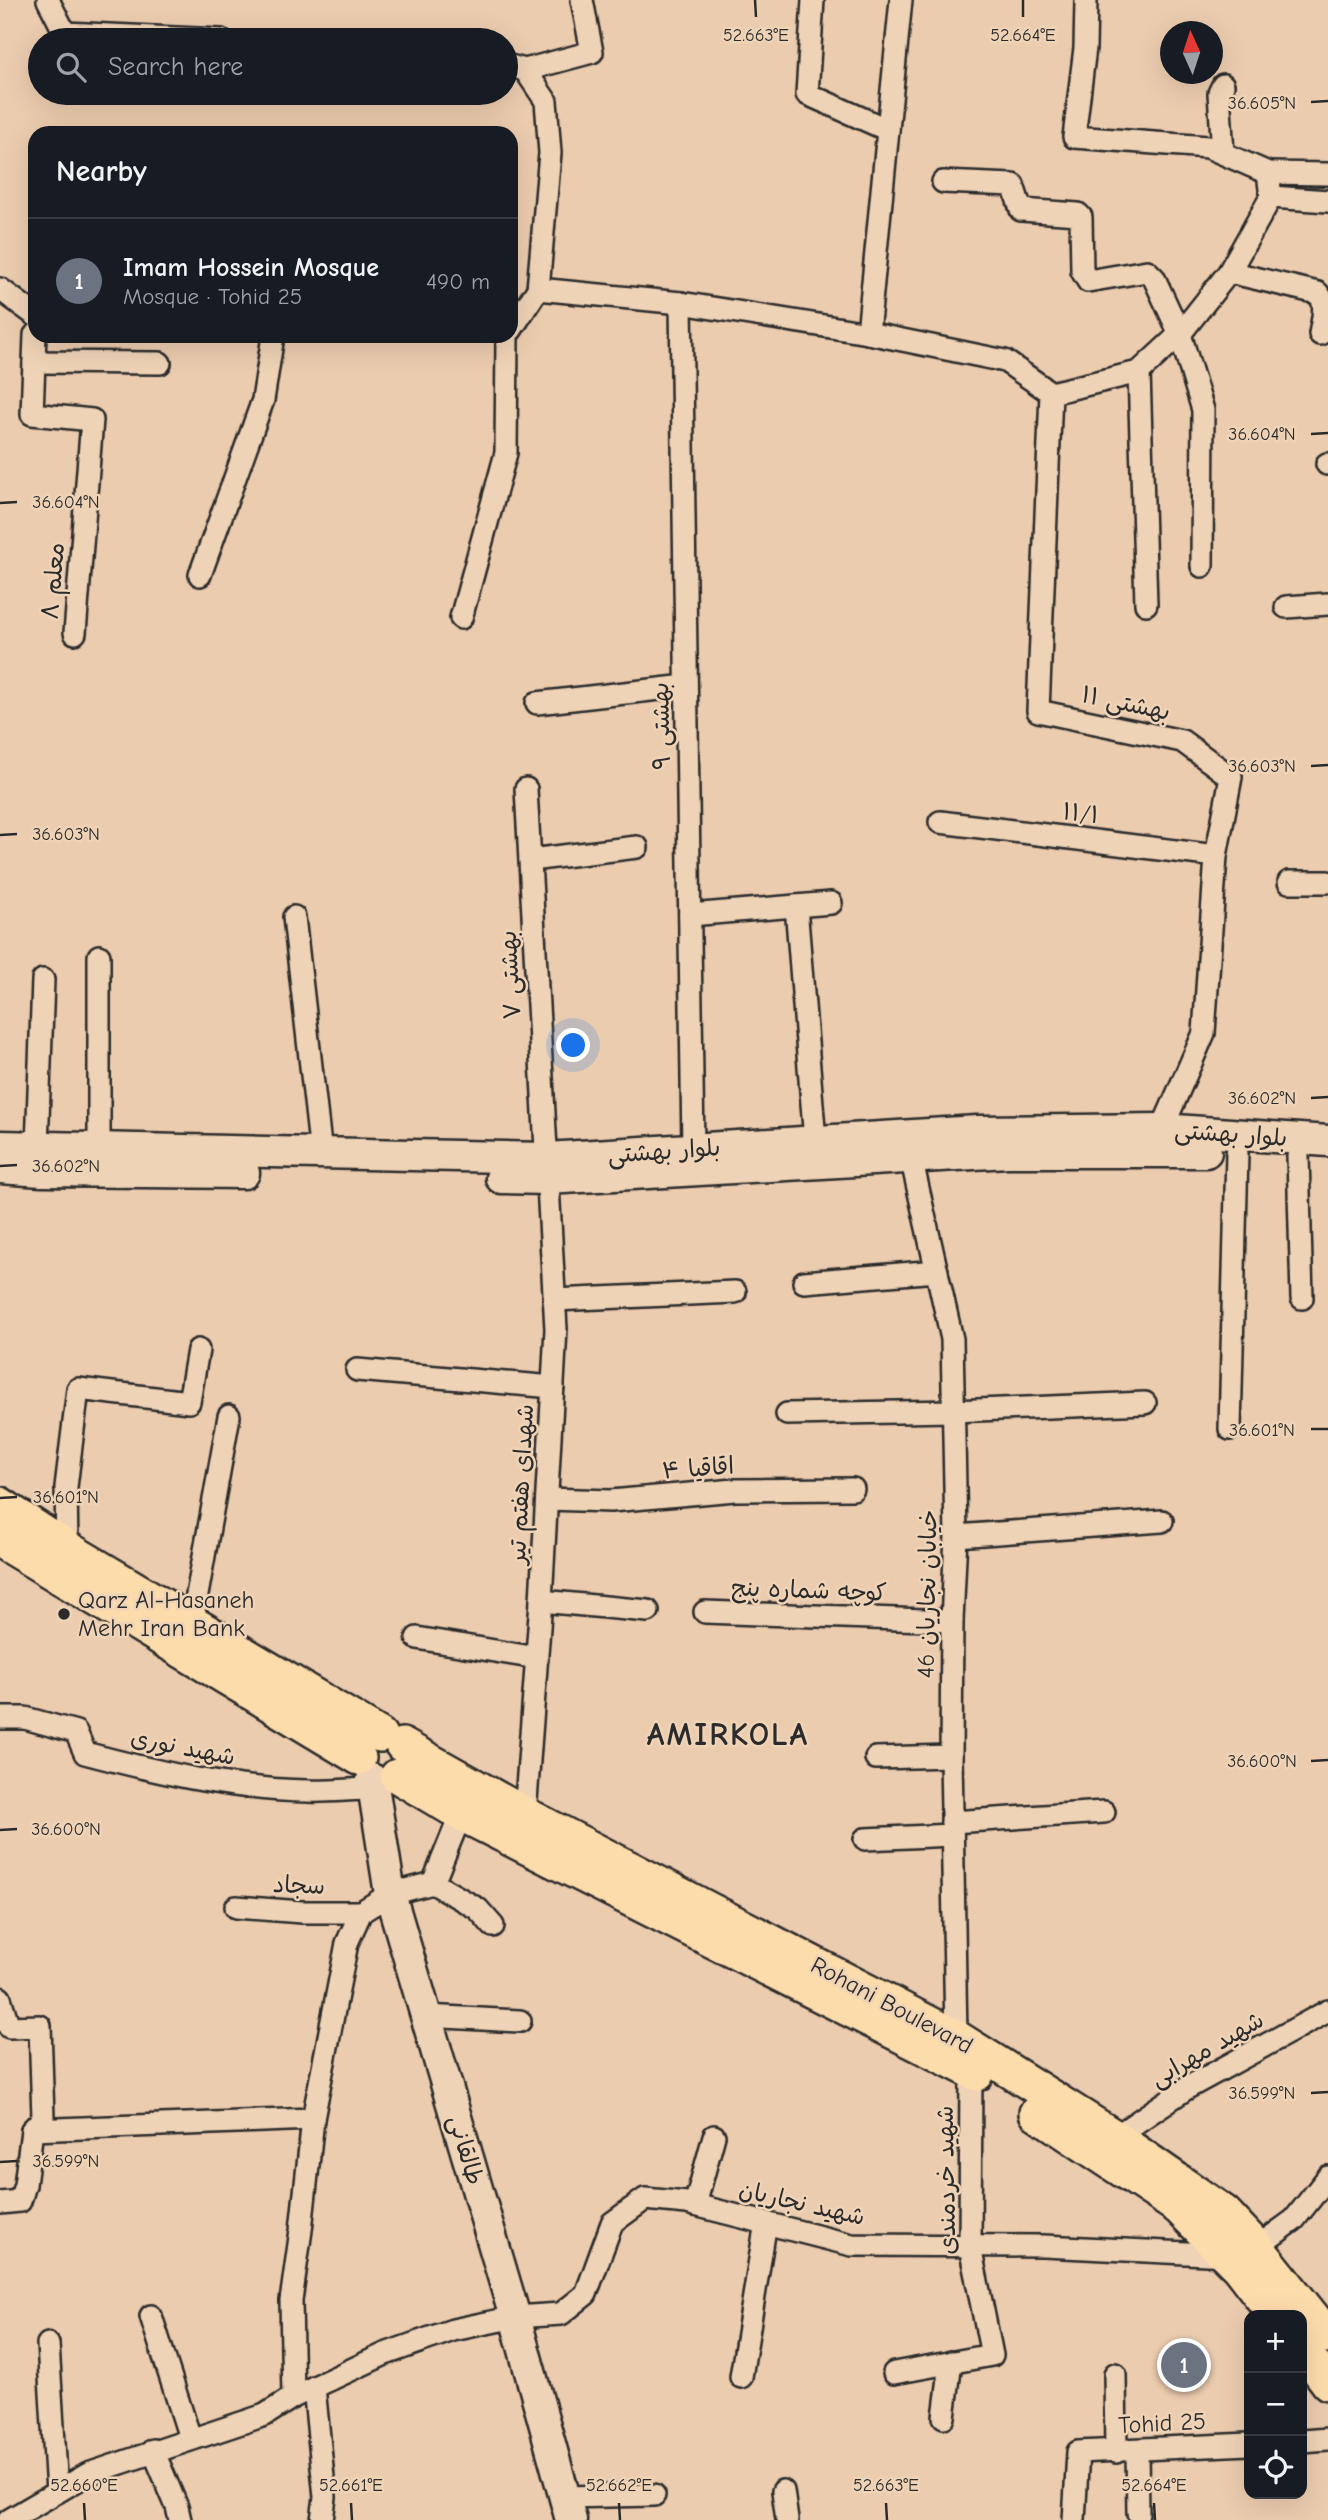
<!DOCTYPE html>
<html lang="en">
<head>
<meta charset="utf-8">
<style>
	:root { --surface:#171b24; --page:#20242c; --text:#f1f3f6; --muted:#9ea1a6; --line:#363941; --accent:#d93025 }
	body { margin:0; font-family:"Comic Neue","Playpen Sans Arabic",sans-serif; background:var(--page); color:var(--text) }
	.controls { position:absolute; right:21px; bottom:21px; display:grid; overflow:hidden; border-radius:14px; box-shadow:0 7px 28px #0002 }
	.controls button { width:63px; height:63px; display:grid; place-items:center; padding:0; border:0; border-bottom:2px solid var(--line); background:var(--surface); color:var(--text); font:35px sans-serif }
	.compass { position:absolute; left:1160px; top:21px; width:63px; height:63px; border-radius:50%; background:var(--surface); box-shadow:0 7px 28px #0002; rotate:357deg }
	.you { position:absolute; left:574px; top:1046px; width:24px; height:24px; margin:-18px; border:5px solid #fff; border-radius:50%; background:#1a73e8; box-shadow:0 0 0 10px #1a73e833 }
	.badge { display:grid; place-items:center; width:46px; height:46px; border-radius:50%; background:var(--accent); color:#fff; font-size:23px; font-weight:700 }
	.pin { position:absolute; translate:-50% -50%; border:4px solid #fff; box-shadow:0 2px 7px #0006 }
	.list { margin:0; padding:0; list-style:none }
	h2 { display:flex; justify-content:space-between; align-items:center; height:91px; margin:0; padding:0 28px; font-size:30px }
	h2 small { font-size:23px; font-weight:400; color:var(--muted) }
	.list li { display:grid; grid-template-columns:46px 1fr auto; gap:21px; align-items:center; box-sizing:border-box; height:126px; padding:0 28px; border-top:2px solid var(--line) }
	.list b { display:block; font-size:26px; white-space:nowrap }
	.list p { margin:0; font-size:23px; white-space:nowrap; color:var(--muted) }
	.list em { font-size:23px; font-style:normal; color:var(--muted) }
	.icon { flex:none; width:38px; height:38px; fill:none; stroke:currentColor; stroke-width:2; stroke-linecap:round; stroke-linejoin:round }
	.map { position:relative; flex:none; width:1328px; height:2520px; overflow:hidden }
	.search { position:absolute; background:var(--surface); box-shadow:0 7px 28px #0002; left:28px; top:28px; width:490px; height:77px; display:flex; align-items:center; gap:18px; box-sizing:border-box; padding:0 24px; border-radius:38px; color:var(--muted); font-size:26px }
	.panel { position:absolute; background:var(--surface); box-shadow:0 7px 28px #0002; left:28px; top:126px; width:490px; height:217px; border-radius:21px }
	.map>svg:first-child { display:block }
</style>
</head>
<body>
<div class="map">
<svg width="1328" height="2520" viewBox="0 0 1328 2520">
	<rect width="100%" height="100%" fill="#ecccaf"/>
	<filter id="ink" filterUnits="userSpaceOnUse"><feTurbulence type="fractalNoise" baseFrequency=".0143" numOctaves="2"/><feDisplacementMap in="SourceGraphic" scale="14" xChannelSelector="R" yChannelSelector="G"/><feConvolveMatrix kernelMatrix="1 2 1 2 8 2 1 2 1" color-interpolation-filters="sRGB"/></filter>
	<g filter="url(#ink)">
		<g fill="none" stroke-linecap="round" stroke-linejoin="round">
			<defs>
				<g id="minor">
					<polyline points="48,0 65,33 221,40"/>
					<polyline points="813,0 807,94 888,130 868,333"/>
					<polyline points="506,65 525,70 546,101 550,153 538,289 511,330"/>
					<polyline points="525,70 592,52 582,0"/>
					<polyline points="888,130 901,0"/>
					<polyline points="1223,153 1219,93 1223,85"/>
					<polyline points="1268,173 1328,174"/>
					<polyline points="943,182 1013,185 1021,210 1078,214 1081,217 1082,271 1088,281 1147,271 1154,278 1180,334 1203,410 1202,566"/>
					<polyline points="1271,197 1328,201"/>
					<path d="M1229 272 1318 293C1328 304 1322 321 1320 334"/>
					<polyline points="0,289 35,315"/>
					<polyline points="538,289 681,303 868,333 1005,361 1051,393 1139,372 1180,334 1229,272 1271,197 1268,173 1208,147 1074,137 1085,48 1086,0"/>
					<polyline points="681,303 693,1149"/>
					<polyline points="35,335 32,414 92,420 75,633"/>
					<polyline points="34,362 160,363"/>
					<polyline points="1139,372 1146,604"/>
					<polyline points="1051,393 1038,711 1182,741 1231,777 1216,856 1204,1033 1162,1129"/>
					<polyline points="1327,464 1328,464"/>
					<polyline points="200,575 263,400 273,336"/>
					<polyline points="1286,607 1328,604"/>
					<polyline points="461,618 506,453 507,336"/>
					<polyline points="537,703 686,686"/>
					<polyline points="940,822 1216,856"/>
					<polyline points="530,860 637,847"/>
					<polyline points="1289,882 1328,882"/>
					<polyline points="796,906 815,1141"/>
					<polyline points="690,915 831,903"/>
					<polyline points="294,917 321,1154"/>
					<polyline points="37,1147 43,980"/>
					<polyline points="99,1148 99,956"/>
					<polyline points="1298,1156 1302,1298"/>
					<polyline points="911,1157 952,1339 956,1536 952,1621 951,1756 956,2037"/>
					<polyline points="804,1282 937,1271"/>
					<polyline points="554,1300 735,1292"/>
					<polyline points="357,1370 553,1387"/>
					<polyline points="787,1414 953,1411 1145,1403"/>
					<polyline points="1230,1429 1237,1153"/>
					<polyline points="547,1499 611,1501 735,1490 853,1489"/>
					<polyline points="956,1536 1162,1521"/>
					<polyline points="67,1548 66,1487 78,1389 189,1402 198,1350"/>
					<polyline points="541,1601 648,1611"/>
					<polyline points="705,1612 952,1621"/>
					<polyline points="192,1623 229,1416"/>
					<polyline points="417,1638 537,1658"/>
					<path d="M0 1718H25L76 1732 85 1753C157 1772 233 1790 308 1791 330 1792 351 1789 373 1789"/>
					<polyline points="876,1758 951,1756"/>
					<polyline points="525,1814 541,1601 556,1329 526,789"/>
					<polyline points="952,1822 1104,1812"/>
					<polyline points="865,1839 952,1835"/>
					<polyline points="433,1883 478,1909 493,1926"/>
					<polyline points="236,1907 302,1912 361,1912"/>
					<polyline points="0,1998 9,2027 40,2026 43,2118 32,2130"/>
					<polyline points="426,2016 520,2021"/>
					<polyline points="32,2130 313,2119"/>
					<polyline points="1115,2137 1187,2088 1328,2011"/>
					<polyline points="0,2203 20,2201 25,2185 32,2130"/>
					<polyline points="695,2205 714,2136"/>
					<polyline points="1257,2247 1294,2220 1328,2177"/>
					<polyline points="151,2316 190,2438"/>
					<polyline points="48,2344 57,2492"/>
					<polyline points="894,2373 992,2355 970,2247 971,2070"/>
					<polyline points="1115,2374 1116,2452"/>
					<polyline points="741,2377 766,2222"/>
					<polyline points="314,2387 325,2497 322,2520"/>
					<polyline points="293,2397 291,2301 301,2230 313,2119 347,1943 361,1912 390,1894 433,1883 461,1814"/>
					<polyline points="944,2417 951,2362"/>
					<polyline points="1302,2441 1328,2439"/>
					<polyline points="153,2450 177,2507 180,2520"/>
					<polyline points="1137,2451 1138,2513"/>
					<polyline points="783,2491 787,2520"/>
					<polyline points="565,2497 654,2495"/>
					<polyline points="9,2520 88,2474 265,2415 293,2397 385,2354 453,2330 515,2317 561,2314 586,2294 612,2223 645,2199 687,2203 852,2245 1044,2246 1227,2255"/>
					<polyline points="1074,2520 1078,2452 1249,2444"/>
				</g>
				<g id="secondary">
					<polyline points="0,1146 547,1158 977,1131 1162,1129 1328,1141"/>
					<polyline points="0,1168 42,1171 244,1173"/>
					<polyline points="501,1178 547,1179 1008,1152 1206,1152"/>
					<polyline points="372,1779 390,1894 515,2317 571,2520"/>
				</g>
				<g id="primary">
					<polyline points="0,1504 67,1548 380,1735"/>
					<polyline points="0,1541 359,1758"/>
					<polyline points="402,1745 525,1814 956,2037 1115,2137 1225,2213 1257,2247 1328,2336"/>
					<polyline points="397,1776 461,1814 977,2074"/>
					<polyline points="1036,2113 1179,2208 1238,2267 1275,2315"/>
					<polyline points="1302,2349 1328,2383"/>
				</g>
			</defs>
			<!-- minor casing -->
			<use href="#minor" stroke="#2b2b2b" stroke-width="26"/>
			<!-- secondary casing -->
			<use href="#secondary" stroke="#2b2b2b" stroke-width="35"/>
			<!-- primary casing -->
			<use href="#primary" stroke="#2b2b2b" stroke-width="38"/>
			<!-- minor -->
			<use href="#minor" stroke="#efd3b6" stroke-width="21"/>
			<!-- secondary -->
			<use href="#secondary" stroke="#efd3b6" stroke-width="30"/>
			<!-- primary -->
			<use href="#primary" stroke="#fddcac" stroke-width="33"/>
		</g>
	</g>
	<!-- ticks -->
	<path fill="none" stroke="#2b2b2b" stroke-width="2.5" d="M755 0 756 17M1023 0V17M1311 102 1328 101M1311 434 1328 433M0 503 17 502M1311 766 1328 765M0 835 17 834M1311 1098 1328 1097M0 1166 17 1165M1311 1429H1328M0 1498 17 1497M1311 1761 1328 1760M0 1830 17 1829M1311 2093 1328 2092M0 2162 17 2161M84 2503 85 2520M351 2503 352 2520M619 2503 620 2520M886 2503 887 2520M1154 2503 1155 2520"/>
	<!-- markers -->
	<circle fill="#2b2b2b" stroke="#efd3b6" stroke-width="2.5" cx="64" cy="1614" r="7"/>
	<g text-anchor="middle" stroke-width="5" stroke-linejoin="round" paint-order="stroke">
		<!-- street labels -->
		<g font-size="24" fill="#2b2b2b" stroke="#efd3b6">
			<text transform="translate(53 581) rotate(-85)" y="8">معلم ۸</text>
			<text transform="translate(1126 703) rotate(12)" y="8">بهشتی ۱۱</text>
			<text transform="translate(661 726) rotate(-91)" y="8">بهشتی ۹</text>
			<text transform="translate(1081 813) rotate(7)" y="8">۱۱/۱</text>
			<text transform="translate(510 975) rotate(-93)" y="8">بهشتی ۷</text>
			<text transform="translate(1231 1134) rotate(4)" y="8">بلوار بهشتی</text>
			<text transform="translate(664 1151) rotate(-4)" y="8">بلوار بهشتی</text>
			<text transform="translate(698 1468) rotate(-4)" y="8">اقاقیا ۴</text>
			<text transform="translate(521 1484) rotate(-87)" y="8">شهدای هفتم تیر</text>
			<text transform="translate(809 1590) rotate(2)" y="8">کوچه شماره پنج</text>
			<text transform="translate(927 1594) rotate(-89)" y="8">خیابان نجاریان 46</text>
			<text transform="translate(183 1747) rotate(11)" y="8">شهید نوری</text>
			<text transform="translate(299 1885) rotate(2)" y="8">سجاد</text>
			<text transform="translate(892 2005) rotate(28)" y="8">Rohani Boulevard</text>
			<text transform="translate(1207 2049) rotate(-30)" y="8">شهید مهرابی</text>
			<text transform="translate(466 2150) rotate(74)" y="8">طالقانی</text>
			<text transform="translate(946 2180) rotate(-91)" y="8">شهید خردمندی</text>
			<text transform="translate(802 2203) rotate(13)" y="8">شهید نجاریان</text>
			<text transform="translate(1162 2423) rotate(-3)" y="8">Tohid 25</text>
		</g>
		<!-- poi labels -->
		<g font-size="24" fill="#2b2b2b" stroke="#efd3b6" text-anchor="start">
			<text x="78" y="1608">Qarz Al-Hasaneh<tspan x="78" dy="28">Mehr Iran Bank</tspan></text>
		</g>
		<!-- district labels -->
		<g font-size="32" font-weight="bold" letter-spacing="2" fill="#2b2b2b" stroke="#efd3b6">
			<text x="728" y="1745">AMIRKOLA</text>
		</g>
	</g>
	<g font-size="18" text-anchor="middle" fill="#2b2b2b" stroke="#efd3b6" stroke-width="5" stroke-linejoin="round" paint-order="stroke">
		<text x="756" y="41">52.663°E</text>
		<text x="1023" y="41">52.664°E</text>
		<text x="1262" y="109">36.605°N</text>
		<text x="1262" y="440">36.604°N</text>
		<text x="66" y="508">36.604°N</text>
		<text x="1262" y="772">36.603°N</text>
		<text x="66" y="840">36.603°N</text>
		<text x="1262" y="1104">36.602°N</text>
		<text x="66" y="1172">36.602°N</text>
		<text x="1262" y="1436">36.601°N</text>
		<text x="66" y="1503">36.601°N</text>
		<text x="1262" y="1767">36.600°N</text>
		<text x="66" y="1835">36.600°N</text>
		<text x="1262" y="2099">36.599°N</text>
		<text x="66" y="2167">36.599°N</text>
		<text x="84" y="2491">52.660°E</text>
		<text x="351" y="2491">52.661°E</text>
		<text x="619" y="2491">52.662°E</text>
		<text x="886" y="2491">52.663°E</text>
		<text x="1154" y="2491">52.664°E</text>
	</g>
</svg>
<div class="controls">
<button>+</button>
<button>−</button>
<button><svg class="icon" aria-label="locate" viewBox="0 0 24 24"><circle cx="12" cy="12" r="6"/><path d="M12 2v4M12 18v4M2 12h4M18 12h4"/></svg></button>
</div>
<svg class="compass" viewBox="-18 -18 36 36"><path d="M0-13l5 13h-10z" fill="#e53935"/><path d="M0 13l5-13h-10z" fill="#9ea1a6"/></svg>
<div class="you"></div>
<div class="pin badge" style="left:1184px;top:2365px;background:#6b7280">1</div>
<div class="search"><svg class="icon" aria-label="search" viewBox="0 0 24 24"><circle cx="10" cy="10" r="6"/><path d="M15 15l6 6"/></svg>Search here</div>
<section class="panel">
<h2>Nearby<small></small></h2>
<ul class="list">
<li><span class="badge" style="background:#6b7280">1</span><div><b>Imam Hossein Mosque</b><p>Mosque · Tohid 25</p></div><em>490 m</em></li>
</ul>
</section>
</div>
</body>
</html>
